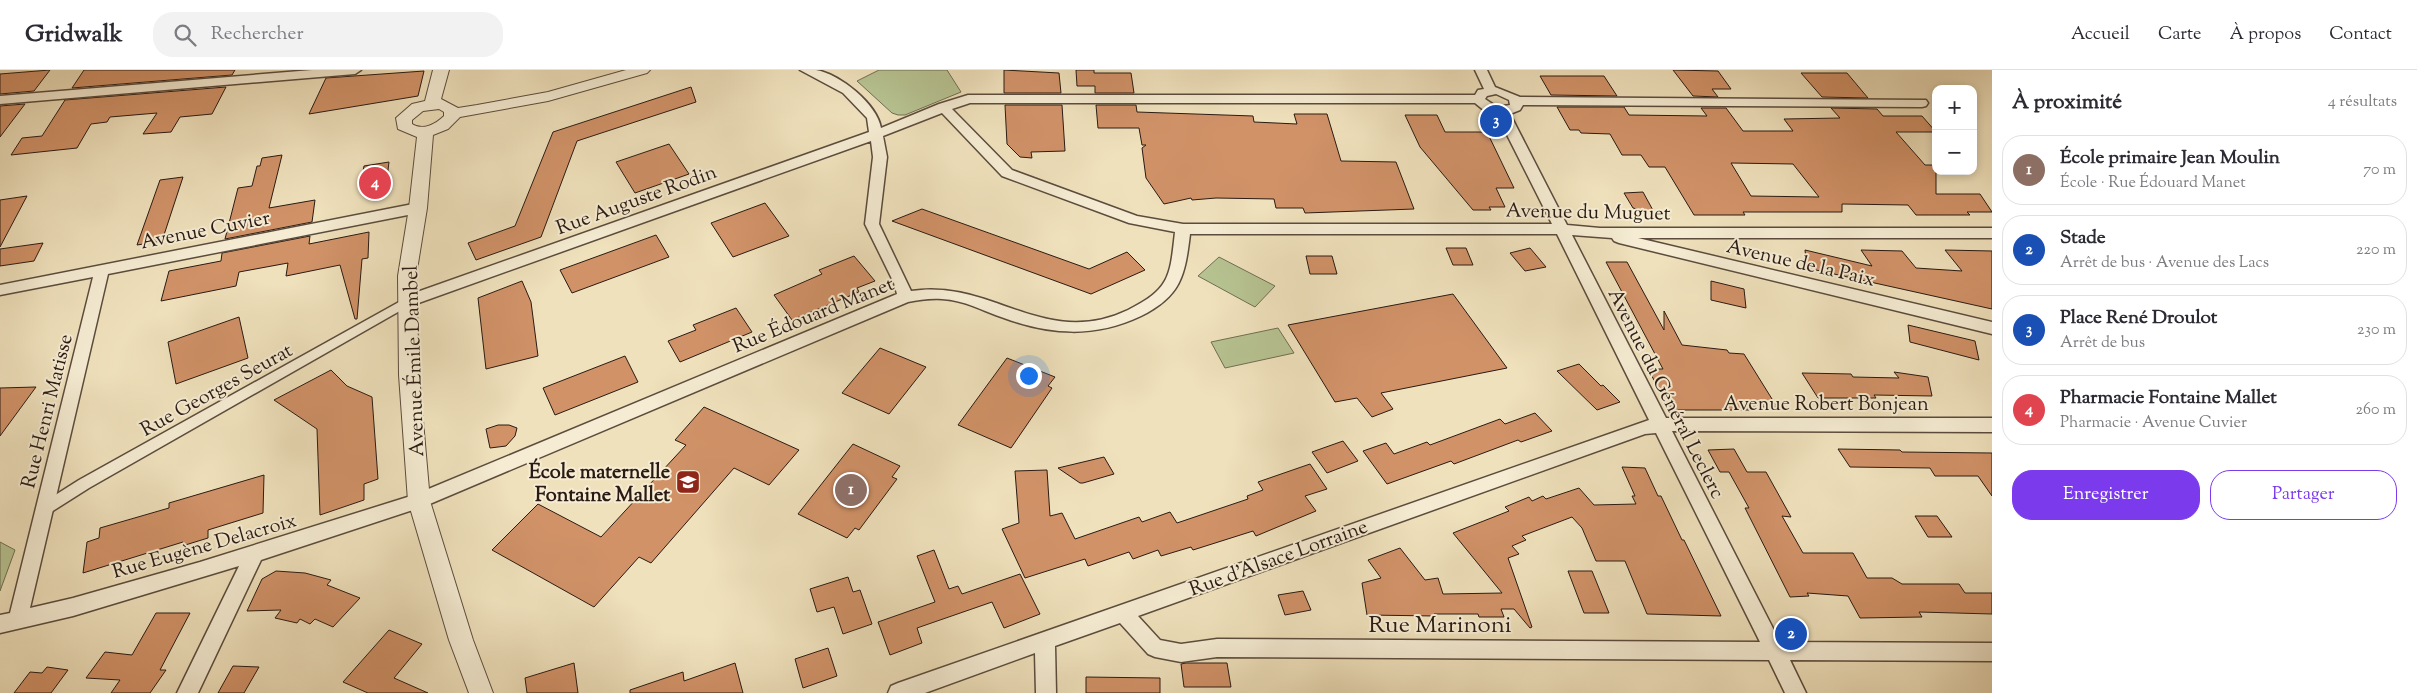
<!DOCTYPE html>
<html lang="fr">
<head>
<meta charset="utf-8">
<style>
	:root { --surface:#fff; --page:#f2f2f3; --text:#2b2b33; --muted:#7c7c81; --line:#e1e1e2; --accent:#7c3aed }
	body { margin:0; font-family:"Sorts Mill Goudy",serif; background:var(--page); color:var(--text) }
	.controls { position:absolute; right:15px; top:15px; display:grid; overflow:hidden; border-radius:10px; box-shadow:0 2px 8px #0003 }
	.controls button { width:45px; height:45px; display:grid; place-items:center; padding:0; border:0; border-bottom:1px solid var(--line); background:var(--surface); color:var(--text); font:25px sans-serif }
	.you { position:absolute; left:1028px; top:305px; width:18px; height:18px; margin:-12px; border:4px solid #fff; border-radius:50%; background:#1a73e8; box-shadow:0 0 0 8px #1a73e833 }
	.badge { display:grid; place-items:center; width:32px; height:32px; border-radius:50%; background:var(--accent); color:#fff; font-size:16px; font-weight:700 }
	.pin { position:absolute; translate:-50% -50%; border:2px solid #fff; box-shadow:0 1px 5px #0006 }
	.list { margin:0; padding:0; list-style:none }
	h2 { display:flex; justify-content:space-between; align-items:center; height:65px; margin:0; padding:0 20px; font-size:21px }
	h2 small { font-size:16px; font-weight:400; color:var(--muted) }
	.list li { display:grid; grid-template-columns:32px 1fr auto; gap:15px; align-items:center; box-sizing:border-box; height:70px; margin:0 10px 10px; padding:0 10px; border:1px solid var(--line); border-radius:20px }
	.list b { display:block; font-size:19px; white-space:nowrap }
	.list p { margin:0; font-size:16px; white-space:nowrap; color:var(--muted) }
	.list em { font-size:16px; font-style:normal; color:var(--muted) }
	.actions { display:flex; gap:10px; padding:15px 20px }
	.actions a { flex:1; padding:11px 0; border:1px solid var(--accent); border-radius:20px; text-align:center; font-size:18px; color:var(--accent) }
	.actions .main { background:var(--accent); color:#fff }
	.icon { flex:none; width:28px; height:28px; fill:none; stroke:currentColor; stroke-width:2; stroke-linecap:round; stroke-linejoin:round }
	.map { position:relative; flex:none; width:1992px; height:623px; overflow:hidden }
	header { display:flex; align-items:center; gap:30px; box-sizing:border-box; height:70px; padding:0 25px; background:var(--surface); border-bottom:1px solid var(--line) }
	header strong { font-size:24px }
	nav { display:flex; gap:28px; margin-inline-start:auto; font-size:18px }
	.search { width:350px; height:45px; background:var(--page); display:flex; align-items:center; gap:12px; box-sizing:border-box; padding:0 18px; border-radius:20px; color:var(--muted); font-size:19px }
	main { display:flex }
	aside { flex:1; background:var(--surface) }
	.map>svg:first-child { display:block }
</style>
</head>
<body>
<header>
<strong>Gridwalk</strong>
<div class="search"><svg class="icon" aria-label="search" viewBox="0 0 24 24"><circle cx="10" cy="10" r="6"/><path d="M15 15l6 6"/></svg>Rechercher</div>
<nav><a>Accueil</a><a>Carte</a><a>À propos</a><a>Contact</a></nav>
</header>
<main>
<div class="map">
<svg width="1992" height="623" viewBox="0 0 1992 623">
	<rect width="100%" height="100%" fill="#efe1bc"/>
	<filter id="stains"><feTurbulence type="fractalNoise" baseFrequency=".004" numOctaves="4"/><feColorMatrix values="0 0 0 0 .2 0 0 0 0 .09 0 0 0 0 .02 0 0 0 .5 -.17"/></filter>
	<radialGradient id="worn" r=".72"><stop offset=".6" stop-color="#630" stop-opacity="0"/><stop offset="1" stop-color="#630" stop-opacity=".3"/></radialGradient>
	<!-- green -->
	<g fill="#b7c392" stroke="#706e52">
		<polygon points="879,0 947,0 961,22 905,45 898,45 892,43 857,11"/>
		<polygon points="1219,187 1275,216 1255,237 1198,206"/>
		<polygon points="1278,258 1294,283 1225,298 1211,272"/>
		<polygon points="0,472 15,480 0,521"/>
	</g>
	<!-- building -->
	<g fill="#d19268" stroke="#2a1a13" fill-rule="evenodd">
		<polygon points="50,0 34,21 0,24 0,4"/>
		<polygon points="84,0 235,0 232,5 72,18"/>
		<polygon points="1004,0 1059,3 1061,23 1004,23"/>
		<polygon points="1076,0 1094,0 1094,3 1131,3 1134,23 1095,23 1095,16 1077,16"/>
		<polygon points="1673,0 1718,1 1731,19 1712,19 1718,27 1693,26"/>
		<polygon points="424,1 418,26 309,44 326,8"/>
		<polygon points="1801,3 1847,3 1868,28 1822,27"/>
		<polygon points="1540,6 1604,6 1617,26 1551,25"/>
		<polygon points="226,17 212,44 180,47 171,62 143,64 157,43 110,47 107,52 91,54 77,78 11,85 22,68 42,66 65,30"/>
		<polygon points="691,17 696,32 577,71 541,167 476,190 468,173 515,156 553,62"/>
		<polygon points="25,34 0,67 0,36"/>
		<polygon points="1005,35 1062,35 1065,81 1031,82 1032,88 1020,87 1007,74"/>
		<polygon points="1096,35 1136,35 1137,42 1253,46 1254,52 1297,54 1294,44 1327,44 1341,91 1396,92 1414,139 1305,143 1303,138 1276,138 1274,129 1216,128 1192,130 1191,128 1164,134 1146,108 1142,78 1146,75 1142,75 1139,58 1098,58"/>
		<path d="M1557 37H1624L1629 45 1707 46 1701 38H1726L1743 61H1793L1784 49 1840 48 1831 38 1877 39 1883 46H1922L1936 62H1896L1925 95H1936V124H1980L1992 142H1967L1970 145H1916L1908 135 1842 134V142H1743L1745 145H1694L1665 97H1649L1641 85H1622L1610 64 1581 63 1579 60H1570ZM1731 93 1793 94 1819 127 1751 126Z"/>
		<polygon points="1405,45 1437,45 1445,62 1487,62 1514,118 1496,118 1505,137 1489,137 1491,140 1473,140 1420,77"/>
		<polygon points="669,74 689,104 635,123 616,92"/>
		<polygon points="282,85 269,138 315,130 312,152 225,169 238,118 252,116 257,96 260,96 262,88"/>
		<polygon points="389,92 386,116 360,120 364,96"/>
		<polygon points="183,107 162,171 137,175 160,110"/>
		<polygon points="1643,122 1655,144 1633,138 1624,123"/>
		<polygon points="27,126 0,177 0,130"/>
		<polygon points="765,133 789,166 733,187 711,153"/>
		<polygon points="922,139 1089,199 1127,182 1145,200 1091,224 892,151"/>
		<polygon points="369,162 368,188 362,189 357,249 355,249 340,195 286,206 288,193 239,202 236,216 161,231 169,201 221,191 222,183 310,166 309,174"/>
		<polygon points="656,165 669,187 572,223 560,200"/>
		<polygon points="43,173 34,191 0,196 0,179"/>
		<polygon points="1446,178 1466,178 1473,195 1453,195"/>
		<polygon points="1530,178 1546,197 1525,201 1510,183"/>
		<polygon points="1805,180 1872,196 1861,180 1902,181 1916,198 1962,201 1945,180 1992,181 1992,239 1807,198"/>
		<polygon points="854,186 875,211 857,218 859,222 792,250 774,225 822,204 819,200"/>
		<polygon points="1306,186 1332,186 1337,204 1310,204"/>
		<polygon points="1606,192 1627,192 1664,260 1664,241 1682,275 1727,280 1729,283 1744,284 1777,337 1759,337 1762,340 1676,340 1667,334 1648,299 1663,299"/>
		<polygon points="522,211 531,232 538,286 486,299 478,228"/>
		<polygon points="1711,211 1744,219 1746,238 1711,230"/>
		<polygon points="1453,224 1507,298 1381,323 1393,339 1372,347 1357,328 1335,332 1288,255"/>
		<polygon points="736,238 752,262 680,292 668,271 696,260 693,255"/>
		<polygon points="239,247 248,288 176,314 168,272"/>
		<polygon points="1908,255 1975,271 1979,290 1910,272"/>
		<polygon points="880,278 926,297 889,344 842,323"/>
		<polygon points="625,286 638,312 555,345 543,318"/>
		<polygon points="1007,288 1055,307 1048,316 1052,318 1011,378 958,355"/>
		<polygon points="1579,294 1601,316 1603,315 1620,332 1597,340 1557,301"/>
		<polygon points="331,300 347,316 372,327 378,409 364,414 364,430 320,445 317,359 274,330"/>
		<polygon points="1894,302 1928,307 1932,326 1874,325 1876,328 1818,328 1802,303 1851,304 1853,307 1899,308"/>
		<polygon points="36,317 0,366 0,318"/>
		<polygon points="704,337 799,380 769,415 734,398 651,493 639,487 594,537 492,480 538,434 601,467 686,375 675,370"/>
		<polygon points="1535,343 1552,361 1521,372 1518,370 1454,394 1451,391 1387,414 1363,381 1386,373 1394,384 1427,372 1430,375 1500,349 1505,354"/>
		<polygon points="498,355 509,355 517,358 515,366 506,376 490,378 486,359"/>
		<polygon points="1343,371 1358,391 1327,403 1312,382"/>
		<polygon points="853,374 900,396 892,407 897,409 859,460 855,458 847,468 798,444"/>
		<polygon points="1734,379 1747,402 1766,402 1791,447 1782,446 1803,483 1853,483 1867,508 1892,508 1902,514 1959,514 1965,523 1992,523 1992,544 1919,542 1922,547 1860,548 1848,526 1807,523 1809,526 1790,527 1745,438 1749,438 1729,402 1720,402 1708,380"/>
		<polygon points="1838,379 1900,380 1902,382 1992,383 1992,426 1978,406 1935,406 1930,398 1850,397"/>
		<polygon points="1104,387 1114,404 1083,413 1080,413 1058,398"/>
		<polygon points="1310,394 1327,419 1305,426 1316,441 1256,466 1253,461 1193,480 1191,477 1161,486 1158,480 1133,489 1129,482 1088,496 1085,489 1025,508 1002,459 1019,453 1015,401 1047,400 1050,446 1062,443 1075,469 1139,447 1142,452 1170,442 1177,453 1248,429 1247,426 1263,420 1258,412"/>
		<polygon points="1622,397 1645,398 1658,426 1661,426 1682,470 1684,470 1721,546 1647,544 1625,491 1596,491 1582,458 1572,447 1522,466 1526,470 1512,476 1519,484 1508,488 1532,557 1530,558 1514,539 1501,539 1504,547 1479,547 1478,544 1434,544 1435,546 1367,545 1362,513 1381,508 1368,490 1400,478 1425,510 1438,508 1443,524 1502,523 1453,463 1509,441 1505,437 1529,427 1532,431 1543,426 1546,429 1579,418 1594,435 1636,434 1632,426 1635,426"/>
		<polygon points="264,405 263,443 208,460 208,468 182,476 183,472 83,503 87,472 99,468 100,458 169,438 169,433"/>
		<polygon points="1915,446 1937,446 1952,467 1928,467"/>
		<polygon points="934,480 949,519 958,516 962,524 1020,504 1040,544 1004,558 992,532 917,558 922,573 890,585 878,552 935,532 917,486"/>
		<polygon points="276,501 305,503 331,510 327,515 360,528 333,557 315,549 310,554 300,549 297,553 275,548 281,540 247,541 262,509"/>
		<polygon points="1568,501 1592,501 1609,543 1584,543"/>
		<polygon points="848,507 853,522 860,520 872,554 843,564 834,537 817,542 810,519"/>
		<polygon points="1303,521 1311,540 1285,545 1278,525"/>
		<polygon points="156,543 190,543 160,600 166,600 150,623 111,623 120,610 86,608 105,582 132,585"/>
		<polygon points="389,560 422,574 394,608 428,623 368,623 343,612"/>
		<polygon points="828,578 837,606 803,618 795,589"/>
		<polygon points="574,593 578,623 527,623 525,608"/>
		<polygon points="735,593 743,623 630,623 630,620 683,602 684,611"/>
		<polygon points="1186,593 1227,593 1231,617 1184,617 1181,594"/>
		<polygon points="233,596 259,597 244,623 218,623"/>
		<polygon points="47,597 68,600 51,623 14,623 30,602 42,603"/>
		<polygon points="1086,607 1160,608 1160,623 1086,623"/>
	</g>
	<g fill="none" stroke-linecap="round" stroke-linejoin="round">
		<defs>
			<polygon id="pedestrian" points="408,227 414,231 412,234 89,418 48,444 43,446 38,444 36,440 38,436 79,410"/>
			<g id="minor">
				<polygon points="312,0 361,0 355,4 0,34 0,26"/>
				<path d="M800 0C805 0 811 0 816 0 840 4 877 34 881 58L939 34 968 25H1475L1478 20 1484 19 1475 0H1487L1495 17 1520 27 1926 30 1928 33 1926 36 1922 37 1523 35 1520 40 1510 44 1567 155 1600 158H1992V168H1638L1992 252V264L1619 173 1614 171 1612 168 1572 165 1666 348H1992V362L1672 361 1780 572 1992 573V591L1790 590 1806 623H1785L1769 590 1217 587 1181 592 1155 587 1148 584 1120 553 1055 576 1056 623H1036L1035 583 925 623H888L891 616 898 613 1649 350 1557 164H1190C1185 206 1181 226 1141 246 1095 268 1050 265 1004 248 983 241 964 230 942 229 930 228 919 230 908 232L425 436 261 490 198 623H177L239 496 73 546 0 563V545L10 543 93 207 0 225V215L418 133 425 138 418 143 108 204 30 538 73 528 200 492 414 425 897 224 894 213 865 154 873 87 871 71 413 235H403L400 231 403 227 869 62 867 48 843 23ZM1496 24 1509 30 1510 35 1497 37 1485 29 1487 26ZM970 33H1475L1486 42 1497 45 1552 154H1183L1137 146 1012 100 952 39ZM942 43 1002 106 1129 153 1175 162C1170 207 1170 219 1128 240 1044 280 992 208 911 221L879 154 887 87 883 66ZM1656 363 1760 572 1217 569 1181 574 1160 570 1138 546 1645 364Z"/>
			</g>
			<path id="tertiary" d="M433 0H449L441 29 458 38 477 35 548 22 626 0H650L647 3 548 31 460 47 448 59 433 65 427 138 416 206 419 305 430 431 473 570 493 623H469L449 570 408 431 399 305 398 206 409 138 417 67 398 59 396 48 412 34 425 31ZM439 39 444 42V46C436 54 423 61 412 54V50L423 41Z"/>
		</defs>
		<!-- pedestrian casing -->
		<use href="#pedestrian" stroke="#5b4c3d" stroke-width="3"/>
		<!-- minor casing -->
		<use href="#minor" stroke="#5b4c3d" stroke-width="3"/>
		<!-- tertiary casing -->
		<use href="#tertiary" stroke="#5b4c3d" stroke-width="2"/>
		<!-- pedestrian -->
		<use href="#pedestrian" fill="#f5ecd3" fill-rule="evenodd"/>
		<!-- minor -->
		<use href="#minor" fill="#f5ecd3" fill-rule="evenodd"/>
		<!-- tertiary -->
		<use href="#tertiary" fill="#f5ecd3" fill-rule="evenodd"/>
	</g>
	<!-- icons -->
	<defs>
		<symbol id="school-square" viewBox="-11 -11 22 22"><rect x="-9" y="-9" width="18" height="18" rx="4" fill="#8f2418" stroke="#f5ecd3"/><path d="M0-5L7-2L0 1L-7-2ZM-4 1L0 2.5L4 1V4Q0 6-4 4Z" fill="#fff"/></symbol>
	</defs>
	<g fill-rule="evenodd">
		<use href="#school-square" x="674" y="398" width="28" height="28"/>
	</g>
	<g text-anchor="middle" stroke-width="4" stroke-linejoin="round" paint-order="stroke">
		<!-- street labels -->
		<g font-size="20" fill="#2a1a13" stroke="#f5ecd3">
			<text transform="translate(636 129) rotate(-20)" y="7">Rue Auguste Rodin</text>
			<text transform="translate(1588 141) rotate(1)" y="7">Avenue du Muguet</text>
			<text transform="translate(205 159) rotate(-11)" y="7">Avenue Cuvier</text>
			<text transform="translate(1801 192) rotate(13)" y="7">Avenue de la Paix</text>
			<text transform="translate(813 244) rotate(-22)" y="7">Rue Édouard Manet</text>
			<text transform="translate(413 291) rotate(-92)" y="7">Avenue Émile Dambel</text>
			<text transform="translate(216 319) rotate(-29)" y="7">Rue Georges Seurat</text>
			<text transform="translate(1667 323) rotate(63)" y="7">Avenue du Général Leclerc</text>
			<text x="1826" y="340">Avenue Robert Bonjean</text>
			<text transform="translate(46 341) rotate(-76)" y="7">Rue Henri Matisse</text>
			<text transform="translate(204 475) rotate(-16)" y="7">Rue Eugène Delacroix</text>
			<text transform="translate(1278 487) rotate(-20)" y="7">Rue d'Alsace Lorraine</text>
		</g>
		<!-- poi labels -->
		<g font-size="20" font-weight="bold" fill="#2a1a13" stroke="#f5ecd3" text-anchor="end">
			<text x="670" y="408">École maternelle<tspan x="670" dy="23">Fontaine Mallet</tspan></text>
		</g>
		<!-- near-street labels -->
		<g font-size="24" fill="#2a1a13" stroke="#f5ecd3">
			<text x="1440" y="562">Rue Marinoni</text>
		</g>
	</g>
	<rect width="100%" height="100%" filter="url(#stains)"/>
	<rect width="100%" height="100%" fill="url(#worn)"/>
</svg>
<div class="controls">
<button>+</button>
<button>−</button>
</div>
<div class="you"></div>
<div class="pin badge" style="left:851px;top:420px;background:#8d6e63">1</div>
<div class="pin badge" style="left:1791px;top:564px;background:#1a4fb4">2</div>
<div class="pin badge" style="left:1496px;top:51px;background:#1a4fb4">3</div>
<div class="pin badge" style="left:375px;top:113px;background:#e0444e">4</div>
</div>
<aside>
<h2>À proximité<small>4 résultats</small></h2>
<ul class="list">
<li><span class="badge" style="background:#8d6e63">1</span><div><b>École primaire Jean Moulin</b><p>École · Rue Édouard Manet</p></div><em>70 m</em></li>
<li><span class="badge" style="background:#1a4fb4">2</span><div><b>Stade</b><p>Arrêt de bus · Avenue des Lacs</p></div><em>220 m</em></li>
<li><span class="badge" style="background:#1a4fb4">3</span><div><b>Place René Droulot</b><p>Arrêt de bus</p></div><em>230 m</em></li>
<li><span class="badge" style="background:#e0444e">4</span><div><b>Pharmacie Fontaine Mallet</b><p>Pharmacie · Avenue Cuvier</p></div><em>260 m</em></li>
</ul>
<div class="actions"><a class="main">Enregistrer</a><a>Partager</a></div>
</aside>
</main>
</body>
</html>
